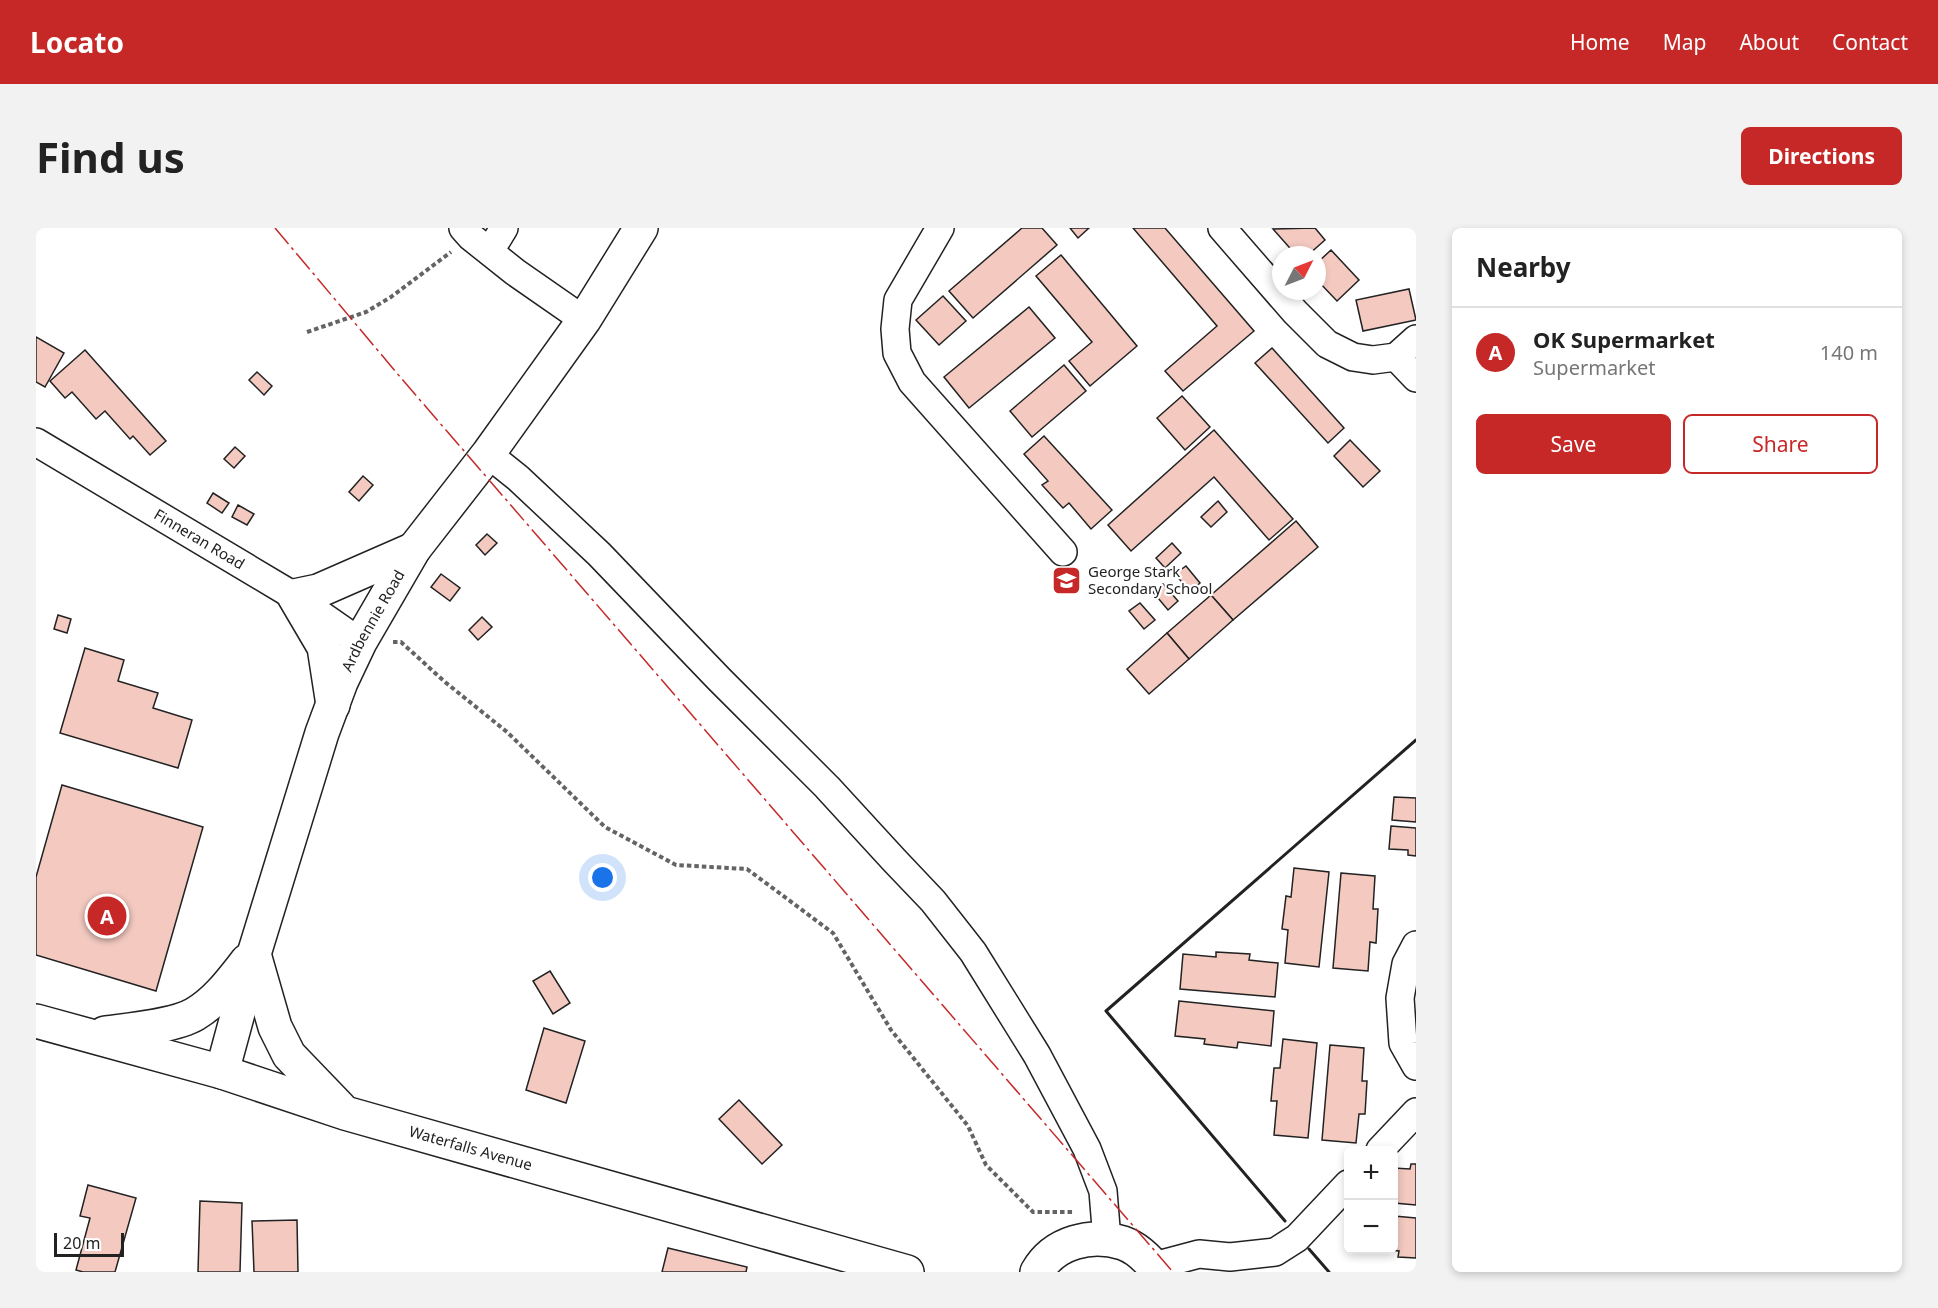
<!DOCTYPE html>
<html lang="en">
<head>
<meta charset="utf-8">
<style>
	:root { --surface:#fff; --page:#f2f2f2; --text:#222; --muted:#767676; --line:#e0e0e0; --accent:#c62828 }
	body { margin:0; font-family:"Noto Sans",sans-serif; background:var(--page); color:var(--text) }
	.controls { position:absolute; right:18px; bottom:18px; display:grid; overflow:hidden; border-radius:9px; box-shadow:0 3px 9px #0003 }
	.controls button { width:54px; height:54px; display:grid; place-items:center; padding:0; border:0; border-bottom:2px solid var(--line); background:var(--surface); color:var(--text); font:30px sans-serif }
	.compass { position:absolute; left:1236px; top:18px; width:54px; height:54px; border-radius:50%; background:var(--surface); box-shadow:0 3px 9px #0003; rotate:48deg }
	.scale { position:absolute; left:18px; bottom:15px; width:70px; box-sizing:border-box; padding-left:6px; border:3px solid #222; border-top:0; font-size:16px; line-height:21px; white-space:nowrap; color:#222; -webkit-text-stroke:4px #fff; paint-order:stroke }
	.you { position:absolute; left:567px; top:650px; width:21px; height:21px; margin:-15px; border:4px solid #fff; border-radius:50%; background:#1a73e8; box-shadow:0 0 0 9px #1a73e833 }
	.badge { display:grid; place-items:center; width:39px; height:39px; border-radius:50%; background:var(--accent); color:#fff; font-size:20px; font-weight:700 }
	.pin { position:absolute; translate:-50% -50%; border:3px solid #fff; box-shadow:0 2px 6px #0006 }
	.list { margin:0; padding:0; list-style:none }
	h2 { display:flex; justify-content:space-between; align-items:center; height:78px; margin:0; padding:0 24px; font-size:26px }
	h2 small { font-size:20px; font-weight:400; color:var(--muted) }
	.list li { display:grid; grid-template-columns:39px 1fr auto; gap:18px; align-items:center; box-sizing:border-box; height:90px; padding:0 24px; border-top:2px solid var(--line) }
	.list b { display:block; font-size:22px; white-space:nowrap }
	.list p { margin:0; font-size:20px; white-space:nowrap; color:var(--muted) }
	.list em { font-size:20px; font-style:normal; color:var(--muted) }
	.actions { display:flex; gap:12px; padding:18px 24px }
	.actions a { flex:1; padding:14px 0; border:2px solid var(--accent); border-radius:9px; text-align:center; font-size:21px; color:var(--accent) }
	.actions .main { background:var(--accent); color:#fff }
	.map { position:relative; flex:none; width:1380px; height:1044px; overflow:hidden; border-radius:9px }
	header { display:flex; align-items:center; gap:36px; box-sizing:border-box; height:84px; padding:0 30px; background:var(--accent); color:#fff }
	header strong { font-size:28px }
	nav { display:flex; gap:33px; margin-inline-start:auto; font-size:21px }
	.intro { display:flex; align-items:center; justify-content:space-between; box-sizing:border-box; height:144px; padding:0 36px }
	h1 { margin:0; font-size:42px }
	.button { padding:15px 27px; border-radius:9px; background:var(--accent); color:#fff; font-size:21px; font-weight:700 }
	main { display:flex; gap:36px; padding:0 36px }
	aside { flex:1; background:var(--surface); border-radius:9px; box-shadow:0 3px 9px #0003 }
	.map>svg:first-child { display:block }
</style>
</head>
<body>
<header>
<strong>Locato</strong>
<nav><a>Home</a><a>Map</a><a>About</a><a>Contact</a></nav>
</header>
<div class="intro"><h1>Find us</h1><a class="button">Directions</a></div>
<main>
<div class="map">
<svg width="1380" height="1044" viewBox="0 0 1380 1044">
	<rect width="100%" height="100%" fill="#fff"/>
	<!-- building -->
	<g fill="#f3c9c0" stroke="#222" stroke-width="1.5">
		<polygon points="986,0 1006,0 1021,17 937,90 913,63"/>
		<polygon points="1034,0 1053,0 1042,10"/>
		<polygon points="1097,0 1129,0 1218,103 1147,163 1129,143 1181,98"/>
		<polygon points="1279,0 1289,12 1272,27 1260,27 1237,1"/>
		<polygon points="1295,22 1323,52 1301,73 1281,52 1281,35"/>
		<polygon points="1025,27 1101,118 1054,158 1033,133 1056,114 1000,48"/>
		<polygon points="1373,61 1380,92 1327,103 1320,72"/>
		<polygon points="907,68 930,93 903,117 880,92"/>
		<polygon points="993,79 1019,110 933,180 908,149"/>
		<polygon points="0,109 28,125 9,159 0,154"/>
		<polygon points="1236,120 1308,200 1292,215 1219,135"/>
		<polygon points="49,122 130,213 114,227 97,208 94,211 69,183 60,191 36,164 29,170 14,153"/>
		<polygon points="1028,137 1050,163 996,209 974,183"/>
		<polygon points="221,144 236,158 228,167 213,152"/>
		<polygon points="1146,168 1174,199 1149,222 1121,190"/>
		<polygon points="1178,202 1257,291 1233,312 1178,249 1095,323 1072,297"/>
		<polygon points="1008,208 1076,282 1055,301 1033,275 1027,280 1006,257 1012,253 988,226"/>
		<polygon points="1314,212 1344,243 1327,259 1298,228"/>
		<polygon points="199,219 209,228 198,240 188,231"/>
		<polygon points="327,248 337,257 323,273 313,264"/>
		<polygon points="177,265 193,275 186,285 171,275"/>
		<polygon points="1182,273 1191,284 1175,299 1165,289"/>
		<polygon points="202,277 218,286 211,297 196,289"/>
		<polygon points="1260,293 1282,319 1197,392 1175,367"/>
		<polygon points="451,306 461,315 449,327 440,317"/>
		<polygon points="1136,315 1145,325 1129,340 1120,330"/>
		<polygon points="1150,338 1164,355 1154,364 1139,346"/>
		<polygon points="405,346 424,360 414,373 395,359"/>
		<polygon points="1127,356 1142,373 1132,382 1117,364"/>
		<polygon points="1175,367 1197,392 1153,431 1131,405"/>
		<polygon points="1104,375 1119,392 1108,401 1093,383"/>
		<polygon points="22,387 35,391 31,405 18,401"/>
		<polygon points="446,389 456,399 442,412 433,402"/>
		<polygon points="1131,405 1153,431 1113,466 1091,441"/>
		<polygon points="49,420 88,432 82,453 122,465 117,480 156,492 142,540 24,505"/>
		<polygon points="26,557 167,599 120,763 0,727 0,649"/>
		<polygon points="1358,569 1380,570 1380,594 1356,592"/>
		<polygon points="1355,598 1380,600 1380,628 1372,627 1372,622 1353,621"/>
		<polygon points="1258,640 1293,644 1283,739 1249,735 1252,702 1246,701 1250,668 1255,669"/>
		<polygon points="1305,645 1339,648 1337,681 1342,681 1340,715 1334,714 1332,743 1297,740"/>
		<polygon points="1180,724 1214,726 1213,732 1242,735 1239,769 1144,761 1147,726 1180,729"/>
		<polygon points="514,743 534,775 517,786 497,753"/>
		<polygon points="1143,773 1238,783 1235,818 1202,814 1201,820 1168,816 1169,811 1139,808"/>
		<polygon points="508,800 549,813 530,875 490,862"/>
		<polygon points="1247,811 1281,815 1272,910 1238,907 1241,873 1235,873 1238,840 1244,840"/>
		<polygon points="1294,817 1328,820 1326,853 1331,853 1329,886 1323,886 1320,915 1286,912"/>
		<polygon points="703,872 746,917 726,936 683,891"/>
		<polygon points="1375,936 1380,936 1380,977 1358,975 1358,940 1374,941"/>
		<polygon points="52,957 100,970 79,1044 47,1044 40,1042 54,990 44,988"/>
		<polygon points="164,973 206,975 204,1044 162,1044"/>
		<polygon points="1358,988 1380,990 1380,1030 1362,1029 1363,1023 1351,1022 1358,1022"/>
		<polygon points="261,992 262,1044 218,1044 216,993"/>
		<polygon points="632,1020 711,1039 710,1044 626,1044"/>
	</g>
	<g fill="none" stroke-linecap="round" stroke-linejoin="round">
		<defs>
			<g id="minor">
				<polyline points="427,0 435,9 479,44 548,92"/>
				<polyline points="904,0 862,72 859,101 861,125 876,154 1027,324"/>
				<polyline points="1186,0 1259,84 1291,116 1317,129 1337,132 1360,129"/>
				<polyline points="454,23 468,0"/>
				<polyline points="1360,129 1380,150"/>
				<polyline points="1360,129 1380,111"/>
				<path id="s1" d="M0 214 258 368 324 414"/>
				<polyline points="452,226 482,250 563,326 683,451 791,559 858,632 897,673 937,724 1001,827 1051,921 1067,963 1071,1012"/>
				<polyline points="1380,717 1370,736 1364,770 1367,815 1380,838"/>
				<polyline points="1344,922 1380,884"/>
				<polyline points="1118,1038 1163,1026 1194,1029 1239,1024 1261,1010 1312,956"/>
			</g>
			<g id="major">
				<polyline points="297,477 288,419 258,368 282,363 378,321"/>
				<polyline points="218,726 239,799 253,827 304,880"/>
				<path id="s2" d="M0 793 186 844 309 885 871 1044"/>
				<path d="M69 805C93 802 139 798 159 786 181 773 196 752 211 733"/>
				<path id="s3" d="M186 844 218 726 286 505 305 454 324 414 378 321 452 226 548 92 605 0"/>
				<path d="M1001 1044C1018 1014 1055 1005 1087 1015 1101 1020 1113 1032 1122 1044"/>
			</g>
		</defs>
		<!-- minor casing -->
		<use href="#minor" stroke="#222" stroke-width="30"/>
		<!-- major casing -->
		<use href="#major" stroke="#222" stroke-width="36"/>
		<!-- path -->
		<g stroke="#646464" stroke-width="4" stroke-dasharray="4.5 3" stroke-linecap="butt">
			<polyline points="271,104 330,84 355,69 415,24"/>
			<polyline points="357,414 365,414 409,454 471,504 569,599 640,637 711,641 797,705 855,802 932,898 950,937 997,984 1038,984"/>
		</g>
		<!-- minor -->
		<use href="#minor" stroke="#fff" stroke-width="27"/>
		<!-- major -->
		<use href="#major" stroke="#fff" stroke-width="33"/>
		<!-- wall -->
		<g stroke="#222" stroke-width="3">
			<polyline points="1249,993 1070,783 1380,512"/>
			<polyline points="1273,1021 1293,1044"/>
		</g>
		<!-- power -->
		<polyline stroke="#c62828" stroke-width="1.5" stroke-dasharray="21 4.5 3 4.5" stroke-linecap="butt" points="239,0 365,150 1137,1044"/>
	</g>
	<!-- icons -->
	<defs>
		<symbol id="school-square" viewBox="-11 -11 22 22"><rect x="-9" y="-9" width="18" height="18" rx="4" fill="#c62828" stroke="#fff"/><path d="M0-5L7-2L0 1L-7-2ZM-4 1L0 2.5L4 1V4Q0 6-4 4Z" fill="#fff"/></symbol>
	</defs>
	<g fill-rule="evenodd">
		<use href="#school-square" x="1014" y="336" width="33" height="33"/>
	</g>
	<g text-anchor="middle" stroke-width="4.5" stroke-linejoin="round" paint-order="stroke">
		<!-- street labels -->
		<g font-size="15" fill="#222" stroke="#fff">
			<text dy="5" stroke="none"><textPath href="#s1" startOffset="190">Finneran Road</textPath></text>
			<text dy="5" stroke="none"><textPath href="#s3" startOffset="477">Ardbennie Road</textPath></text>
			<text dy="5" stroke="none"><textPath href="#s2" startOffset="453">Waterfalls Avenue</textPath></text>
		</g>
		<!-- poi labels -->
		<g font-size="15" fill="#222" stroke="#fff" text-anchor="start">
			<text x="1052" y="349">George Stark<tspan x="1052" dy="17">Secondary School</tspan></text>
		</g>
	</g>
</svg>
<div class="controls">
<button>+</button>
<button>−</button>
</div>
<svg class="compass" viewBox="-18 -18 36 36"><path d="M0-13l5 13h-10z" fill="#e53935"/><path d="M0 13l5-13h-10z" fill="#767676"/></svg>
<div class="scale">20 m</div>
<div class="you"></div>
<div class="pin badge" style="left:71px;top:688px">A</div>
</div>
<aside>
<h2>Nearby<small></small></h2>
<ul class="list">
<li><span class="badge">A</span><div><b>OK Supermarket</b><p>Supermarket</p></div><em>140 m</em></li>
</ul>
<div class="actions"><a class="main">Save</a><a>Share</a></div>
</aside>
</main>
</body>
</html>
